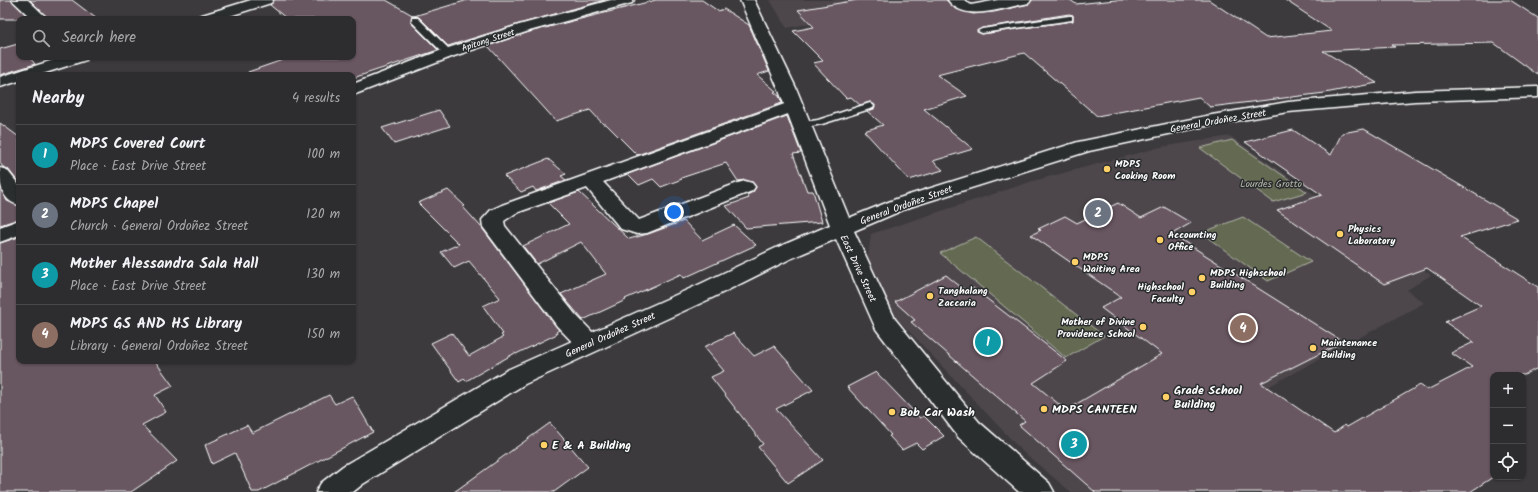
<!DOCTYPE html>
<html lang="en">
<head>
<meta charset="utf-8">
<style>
	:root { --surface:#2d2c2e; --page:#39383a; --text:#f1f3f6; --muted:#a7a7aa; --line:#48484a; --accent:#e69b98 }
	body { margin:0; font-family:Kalam,sans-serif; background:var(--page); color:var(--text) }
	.controls { position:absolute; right:12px; bottom:12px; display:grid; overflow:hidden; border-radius:8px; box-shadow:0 1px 3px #0004 }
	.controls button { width:36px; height:36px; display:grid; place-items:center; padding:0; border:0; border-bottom:1px solid var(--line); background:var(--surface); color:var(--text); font:20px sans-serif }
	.you { position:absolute; left:674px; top:212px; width:14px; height:14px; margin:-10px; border:3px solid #fff; border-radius:50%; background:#1a73e8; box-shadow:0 0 0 6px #1a73e833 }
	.badge { display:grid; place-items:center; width:26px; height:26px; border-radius:50%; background:var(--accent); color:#fff; font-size:13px; font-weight:700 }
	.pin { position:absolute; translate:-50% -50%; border:2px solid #fff; box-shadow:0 1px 4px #0006 }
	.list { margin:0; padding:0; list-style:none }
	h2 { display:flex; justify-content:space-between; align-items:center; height:52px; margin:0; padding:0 16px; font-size:17px }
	h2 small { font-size:13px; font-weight:400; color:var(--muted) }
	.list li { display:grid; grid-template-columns:26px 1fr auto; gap:12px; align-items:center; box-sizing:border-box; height:60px; padding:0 16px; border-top:1px solid var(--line) }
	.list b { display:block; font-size:15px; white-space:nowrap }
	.list p { margin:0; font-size:13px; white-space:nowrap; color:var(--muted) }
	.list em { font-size:13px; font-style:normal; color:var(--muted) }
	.icon { flex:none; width:22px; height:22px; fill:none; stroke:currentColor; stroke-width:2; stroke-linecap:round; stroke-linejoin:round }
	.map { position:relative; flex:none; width:1538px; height:492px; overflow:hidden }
	.search { position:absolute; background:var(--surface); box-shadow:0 1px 3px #0004; left:16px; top:16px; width:340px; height:44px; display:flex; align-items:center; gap:10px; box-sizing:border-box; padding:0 14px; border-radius:8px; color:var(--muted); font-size:15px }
	.panel { position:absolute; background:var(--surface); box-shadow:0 1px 3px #0004; left:16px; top:72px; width:340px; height:292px; border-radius:8px }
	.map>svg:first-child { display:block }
</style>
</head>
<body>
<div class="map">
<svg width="1538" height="492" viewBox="0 0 1538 492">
	<rect width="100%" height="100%" fill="#3c3a3d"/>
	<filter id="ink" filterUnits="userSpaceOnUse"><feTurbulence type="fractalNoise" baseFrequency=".025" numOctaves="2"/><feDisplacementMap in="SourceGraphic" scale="8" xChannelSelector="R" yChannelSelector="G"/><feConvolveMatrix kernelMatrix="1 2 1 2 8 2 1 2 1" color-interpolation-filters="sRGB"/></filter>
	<g filter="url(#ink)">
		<!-- built -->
		<g fill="#4d474c">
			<polygon points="770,0 919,0 920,1 787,28"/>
			<polygon points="1230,136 1431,275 1407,290 1424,303 1273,384 1107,492 1071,492 1023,452 889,310 868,257 871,234 1033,181 1161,147"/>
		</g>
		<!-- green -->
		<g fill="#646b51" stroke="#b2b5a8">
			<polygon points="1232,140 1307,192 1273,202 1200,148"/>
			<polygon points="1243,217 1311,262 1268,281 1201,233"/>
			<polygon points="976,237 1104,336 1066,358 940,253"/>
		</g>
		<!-- building -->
		<g fill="#675760" stroke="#fff" fill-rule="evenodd">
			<polygon points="0,0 11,0 30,19 0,19"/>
			<polygon points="30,0 72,0 97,19 49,19"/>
			<polygon points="274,0 386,0 414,16 468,0 605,0 519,24 448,46 419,17 412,16 411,23 438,50 353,78 353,75 248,75 248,72 291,57 353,57 353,19 287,19 270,5"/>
			<polygon points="656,0 702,0 718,11 724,9 749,25 769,71 757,75 776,91 774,92 779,96 782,103 637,155 606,124 603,124 590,110 556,121 488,46 529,32"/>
			<path d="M858 0H946L954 8 973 14 994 12 1029 4 1032 0H1070L1076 4 1116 0H1209L1266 38 1332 31 1285 0H1510L1538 18V75L1494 43 1392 45 1395 47 1323 51 1377 83 1325 93 1210 107 1199 97 1097 116 1024 53 937 75 967 96 924 109 973 149 933 161 943 170 909 180 864 131 883 125 867 111 874 109 875 105 870 102 860 105 851 97 846 98 813 63 823 61 793 31 814 27 798 10ZM1069 14 1073 15V21L982 34 977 32 982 28Z"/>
			<polygon points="18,44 19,57 29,57 35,64 0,75 0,49"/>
			<polygon points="439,110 450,126 394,144 382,128"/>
			<polygon points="787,116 801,153 793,154 807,191 813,191 822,222 746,228 726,206 749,198 747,195 753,192 756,187 752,182 745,180 738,181 726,163 681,178 682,179 661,187 653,179 639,185 628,174"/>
			<polygon points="0,123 19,137 19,183 8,169 3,167 0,163"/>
			<polygon points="1364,129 1518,219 1460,237 1538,287 1538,368 1524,375 1493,375 1493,477 1470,492 1095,492 1019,425 1025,421 911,322 915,320 895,302 946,275 967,292 973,288 1067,361 1033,383 1066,410 1162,354 1101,308 1121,297 1031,235 1041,230 1038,229 1065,216 1077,223 1118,203 1141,218 1164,207 1191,223 1172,234 1343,342 1261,383 1334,433 1345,425 1347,427 1420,385 1427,390 1472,367 1451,353 1474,342 1445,322 1481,306 1427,268 1384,284 1277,210 1322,195 1245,142 1293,130 1331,155 1342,133"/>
			<polygon points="548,159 566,174 561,176 566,180 536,191 533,187 521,192 504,176"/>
			<polygon points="0,187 7,201 19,206 19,219 0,225"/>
			<polygon points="448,190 465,206 463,207 482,228 559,330 556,332 557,334 516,354 515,353 466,381 464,379 459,382 431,343 452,333 469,356 503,337 501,335 503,334 483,306 500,298 469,261 454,268 441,252 459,244 418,203"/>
			<polygon points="579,192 629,239 648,234 684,221 702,240 734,225 756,245 684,278 681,274 625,299 626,300 583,320 561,294 606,274 581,242 537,264 523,246 569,224 548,203"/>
			<polygon points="19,237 19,361 155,361 173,386 155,395 166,412 142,425 177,461 131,492 0,492 0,243"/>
			<polygon points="733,333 754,356 774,346 813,390 776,409 823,460 788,483 758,447 763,444 711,377 724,371 704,347"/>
			<polygon points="876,372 920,418 924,416 944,436 922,449 916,443 902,450 889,436 891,435 847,387"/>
			<polygon points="329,395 335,404 352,396 373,432 259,492 252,492 235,453 212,464 205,445 247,425 252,433"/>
			<polygon points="550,423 588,467 554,492 454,492"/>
		</g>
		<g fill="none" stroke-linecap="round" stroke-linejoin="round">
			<defs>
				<g id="lane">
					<polygon points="1069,16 1072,16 1072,20 982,33 978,31 982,29"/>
					<polygon points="412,18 418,18 451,51 451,55 445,55 412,22"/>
					<polygon points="870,103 874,106 873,108 822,124 801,128 796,125 798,123 818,120"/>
				</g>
				<g id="street">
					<polygon points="12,0 28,0 48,19 32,19"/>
					<polygon points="251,0 273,0 271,3 220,19 197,19 199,16"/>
					<polygon points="611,0 634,0 632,3 529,31 454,56 353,95 353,84 442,50 519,25"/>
					<path d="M948 0H964L971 5 998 0H1031L1029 3 1024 4C1001 8 964 23 948 0Z"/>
					<polygon points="63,57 88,57 86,60 39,75 19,75 19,81 0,87 0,77"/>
					<polygon points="793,101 799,102 802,106 799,110 603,182 639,220 738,183 745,181 752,183 755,187 752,191 647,233 637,234 621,229 587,188 516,213 504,221 505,226 575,314 597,337 600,343 597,349 588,352 579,349 557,326 483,227 482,220 491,210 502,205"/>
					<path d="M0 168 7 170 19 185V205C1 201 0 184 0 168Z"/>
					<polygon points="19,220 19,235 0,242 0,227"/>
				</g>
				<polygon id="secondary" points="740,0 754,0 796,88 849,218 896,199 1078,142 1206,116 1288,102 1415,91 1538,87 1538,97 1415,101 1288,112 1206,126 1089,151 910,207 854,231 895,319 979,422 1049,483 1054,492 1019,492 959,438 876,329 836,239 792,258 712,298 525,384 363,484 353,492 316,492 321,483 343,466 507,370 696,286 776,248 830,225 778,88"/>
			</defs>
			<!-- lane casing -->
			<use href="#lane" stroke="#fff" stroke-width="3"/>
			<!-- street casing -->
			<use href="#street" stroke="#fff" stroke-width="3"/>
			<!-- secondary casing -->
			<use href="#secondary" stroke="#fff" stroke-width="3"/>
			<!-- lane -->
			<use href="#lane" fill="#2a2d2e" fill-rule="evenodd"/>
			<!-- street -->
			<use href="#street" fill="#2a2d2e" fill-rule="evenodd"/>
			<!-- secondary -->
			<use href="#secondary" fill="#2a2d2e" fill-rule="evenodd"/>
		</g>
	</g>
	<!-- markers -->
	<g fill="#ffd166" stroke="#2a2d2e" stroke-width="1.5">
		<circle cx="1107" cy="169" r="4"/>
		<circle cx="1340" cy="234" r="4"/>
		<circle cx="1160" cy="240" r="4"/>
		<circle cx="1075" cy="262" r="4"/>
		<circle cx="1202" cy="278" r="4"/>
		<circle cx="1192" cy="292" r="4"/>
		<circle cx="930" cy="296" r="4"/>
		<circle cx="1143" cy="327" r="4"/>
		<circle cx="1313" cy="348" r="4"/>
		<circle cx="1166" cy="397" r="4"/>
		<circle cx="1044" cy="409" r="4"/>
		<circle cx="892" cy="412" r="4"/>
		<circle cx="544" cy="445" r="4"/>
	</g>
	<g text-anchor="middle" stroke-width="3" stroke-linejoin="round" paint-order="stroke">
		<!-- far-street labels -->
		<g font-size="9" fill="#fff" stroke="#2a2d2e">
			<text transform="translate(488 40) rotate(-18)" y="3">Apitong Street</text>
		</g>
		<!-- street labels -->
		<g font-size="10" fill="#fff" stroke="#2a2d2e">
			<text transform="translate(1218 120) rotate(-10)" y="4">General Ordoñez Street</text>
			<text transform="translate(906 204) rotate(-20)" y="4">General Ordoñez Street</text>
			<text transform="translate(859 268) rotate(65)" y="4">East Drive Street</text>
			<text transform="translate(610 334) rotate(-24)" y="4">General Ordoñez Street</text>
		</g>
		<!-- poi labels -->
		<g font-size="10" font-weight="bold" fill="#fff" stroke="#2a2d2e" text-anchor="start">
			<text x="1115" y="167">MDPS<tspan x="1115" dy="12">Cooking Room</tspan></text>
			<text x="1348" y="232">Physics<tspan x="1348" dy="12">Laboratory</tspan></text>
			<text x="1168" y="238">Accounting<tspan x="1168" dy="12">Office</tspan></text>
			<text x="1083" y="260">MDPS<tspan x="1083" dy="12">Waiting Area</tspan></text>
			<text x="1210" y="276">MDPS Highschool<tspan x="1210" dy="12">Building</tspan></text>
			<text x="1184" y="290" text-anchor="end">Highschool<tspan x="1184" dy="12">Faculty</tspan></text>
			<text x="938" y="294">Tanghalang<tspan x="938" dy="12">Zaccaria</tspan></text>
			<text x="1135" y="325" text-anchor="end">Mother of Divine<tspan x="1135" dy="12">Providence School</tspan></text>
			<text x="1321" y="346">Maintenance<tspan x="1321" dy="12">Building</tspan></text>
		</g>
		<!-- park labels -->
		<g font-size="10" fill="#b2b5a8" stroke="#2a2d2e">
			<text x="1271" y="187">Lourdes Grotto</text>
		</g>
		<!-- near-poi labels -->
		<g font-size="12" font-weight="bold" fill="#fff" stroke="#2a2d2e" text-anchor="start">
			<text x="1174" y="394">Grade School<tspan x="1174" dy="14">Building</tspan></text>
			<text x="1052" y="413">MDPS CANTEEN</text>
			<text x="900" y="416">Bob Car Wash</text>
			<text x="552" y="449">E &amp; A Building</text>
		</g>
	</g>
</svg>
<div class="controls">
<button>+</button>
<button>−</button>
<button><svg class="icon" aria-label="locate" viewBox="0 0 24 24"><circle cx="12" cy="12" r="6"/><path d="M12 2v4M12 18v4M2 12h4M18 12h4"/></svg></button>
</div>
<div class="you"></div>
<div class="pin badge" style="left:988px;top:342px;background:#0f9aa8">1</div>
<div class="pin badge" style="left:1098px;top:213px;background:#6b7280">2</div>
<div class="pin badge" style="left:1074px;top:444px;background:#0f9aa8">3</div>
<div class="pin badge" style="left:1243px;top:328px;background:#8d6e63">4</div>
<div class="search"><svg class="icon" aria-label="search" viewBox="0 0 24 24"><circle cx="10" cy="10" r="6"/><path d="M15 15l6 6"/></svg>Search here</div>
<section class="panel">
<h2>Nearby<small>4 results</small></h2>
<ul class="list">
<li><span class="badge" style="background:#0f9aa8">1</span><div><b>MDPS Covered Court</b><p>Place · East Drive Street</p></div><em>100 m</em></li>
<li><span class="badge" style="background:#6b7280">2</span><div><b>MDPS Chapel</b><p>Church · General Ordoñez Street</p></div><em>120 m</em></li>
<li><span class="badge" style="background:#0f9aa8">3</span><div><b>Mother Alessandra Sala Hall</b><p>Place · East Drive Street</p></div><em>130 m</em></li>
<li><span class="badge" style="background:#8d6e63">4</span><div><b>MDPS GS AND HS Library</b><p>Library · General Ordoñez Street</p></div><em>150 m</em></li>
</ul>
</section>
</div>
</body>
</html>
